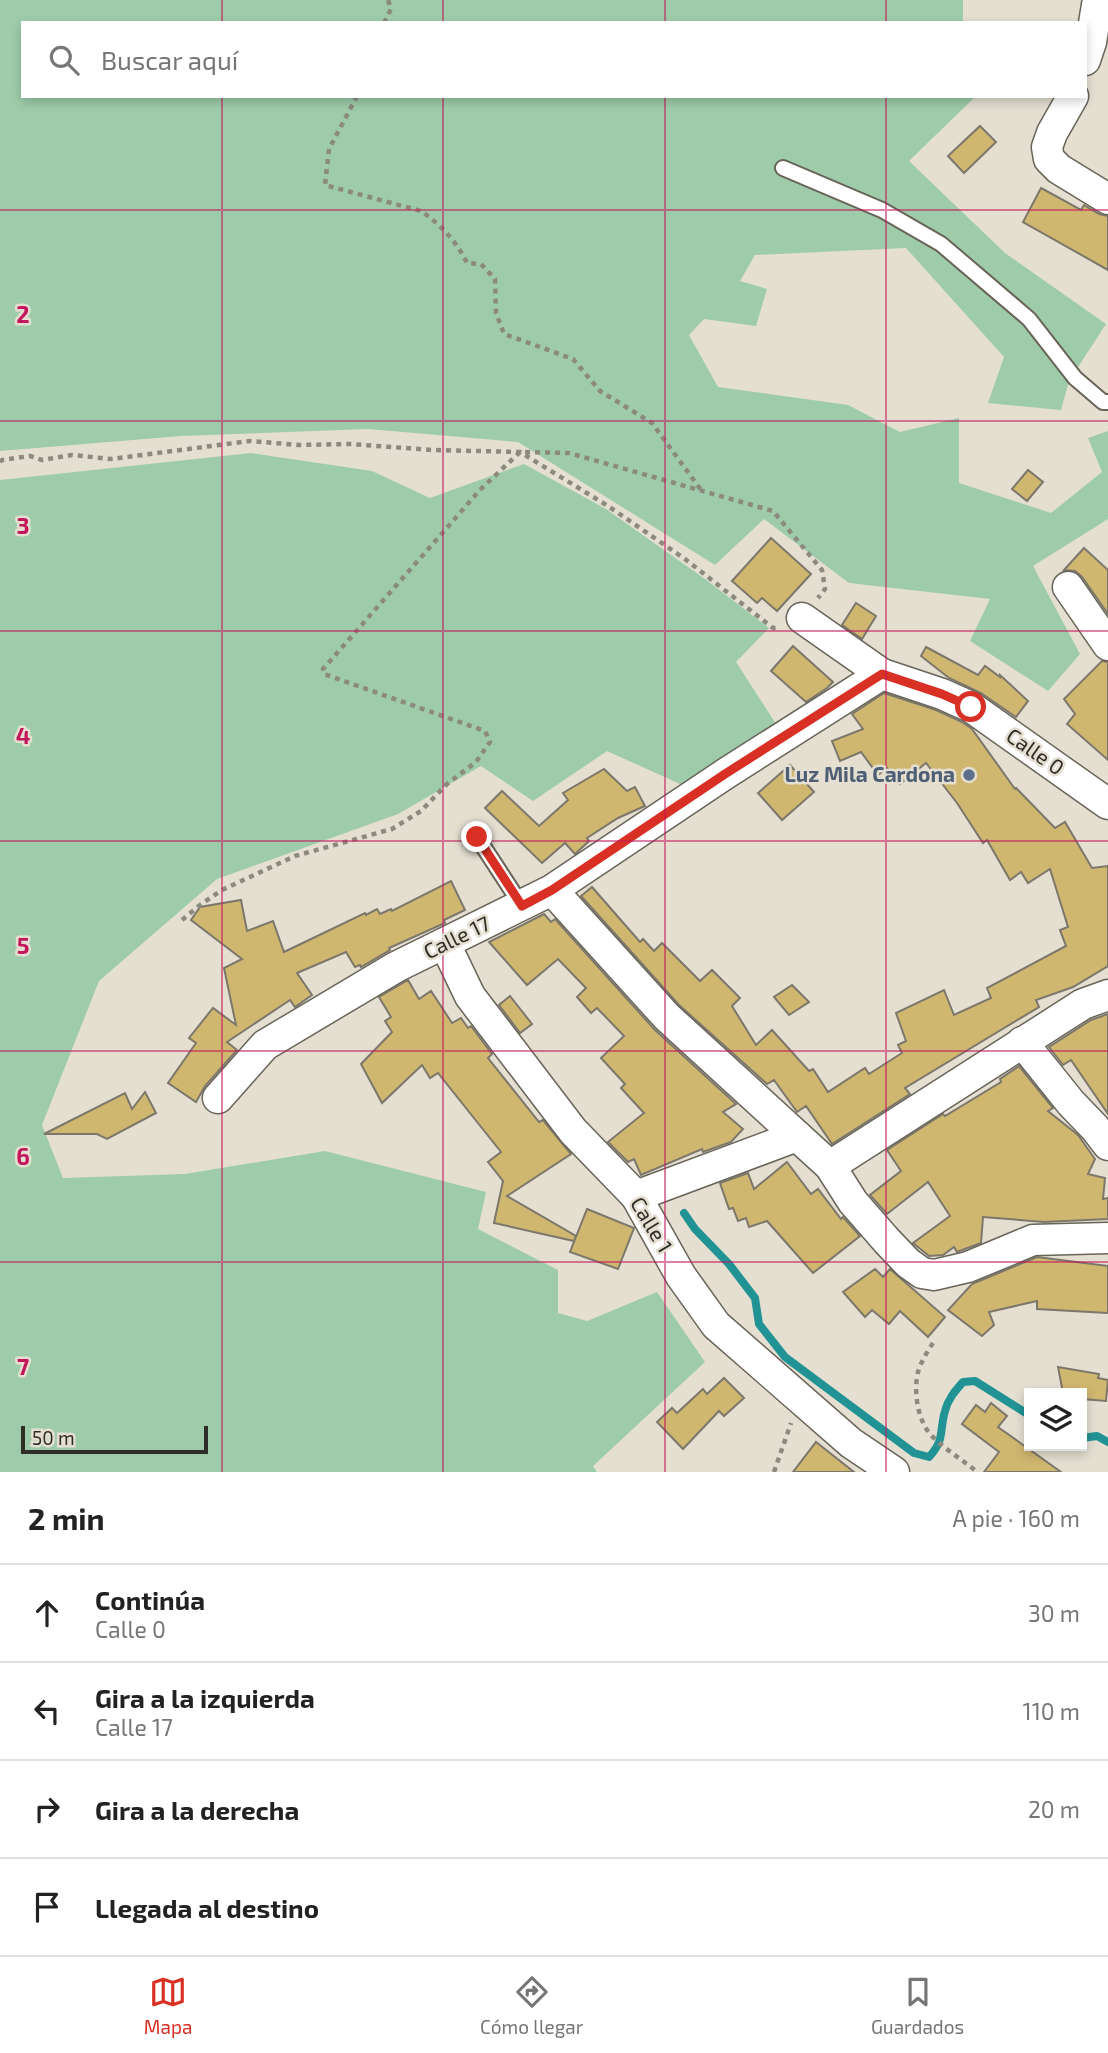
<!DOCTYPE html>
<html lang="es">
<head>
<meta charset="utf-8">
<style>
	:root { --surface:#fff; --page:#f2f2f2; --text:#222; --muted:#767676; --line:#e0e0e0; --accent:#d93025 }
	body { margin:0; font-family:"Exo 2",sans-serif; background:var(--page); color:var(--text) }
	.controls { position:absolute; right:21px; bottom:21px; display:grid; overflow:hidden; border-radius:0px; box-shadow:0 4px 10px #0003 }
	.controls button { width:63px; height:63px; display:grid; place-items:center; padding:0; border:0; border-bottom:2px solid var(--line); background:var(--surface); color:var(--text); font:35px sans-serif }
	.scale { position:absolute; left:21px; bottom:18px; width:187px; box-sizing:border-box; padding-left:7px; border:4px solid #2f2d28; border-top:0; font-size:19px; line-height:24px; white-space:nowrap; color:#2f2d28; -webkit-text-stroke:5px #e4dfd1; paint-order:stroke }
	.stop { position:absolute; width:21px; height:21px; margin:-16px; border:5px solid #d93025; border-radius:50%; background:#fff }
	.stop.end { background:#d93025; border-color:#fff; box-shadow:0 2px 7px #0008 }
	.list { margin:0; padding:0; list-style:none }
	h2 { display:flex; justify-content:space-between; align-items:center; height:91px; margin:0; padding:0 28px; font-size:30px }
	h2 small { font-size:23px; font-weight:400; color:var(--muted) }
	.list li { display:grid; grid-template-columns:46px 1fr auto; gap:21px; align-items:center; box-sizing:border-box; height:98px; padding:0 28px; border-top:2px solid var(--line) }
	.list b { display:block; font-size:26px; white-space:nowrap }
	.list p { margin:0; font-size:23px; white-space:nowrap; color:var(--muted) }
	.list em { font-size:23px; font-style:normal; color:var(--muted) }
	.icon { flex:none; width:38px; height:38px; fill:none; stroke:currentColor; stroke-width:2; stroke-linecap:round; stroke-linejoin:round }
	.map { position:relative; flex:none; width:1108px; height:1472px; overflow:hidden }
	.search { position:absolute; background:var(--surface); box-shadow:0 4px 10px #0003; left:21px; right:21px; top:21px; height:77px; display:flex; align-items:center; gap:18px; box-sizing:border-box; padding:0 24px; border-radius:0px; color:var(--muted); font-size:26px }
	.sheet { height:483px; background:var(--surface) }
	nav { display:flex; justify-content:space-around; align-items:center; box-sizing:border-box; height:98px; border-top:2px solid var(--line); background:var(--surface); font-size:19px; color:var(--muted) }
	nav a { display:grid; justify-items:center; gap:4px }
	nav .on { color:var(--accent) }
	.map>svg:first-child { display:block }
</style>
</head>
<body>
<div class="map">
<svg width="1108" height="1472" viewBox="0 0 1108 1472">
	<rect width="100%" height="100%" fill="#e4dfd1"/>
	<!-- green -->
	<g fill="#9eccaa">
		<polygon points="0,0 963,0 963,23 23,23 23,96 976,96 909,161 1005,253 1106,324 1069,381 1061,410 988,403 1004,357 906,248 755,255 740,281 767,289 756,326 704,319 689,335 718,387 848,405 900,432 959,418 959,483 1051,513 1102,472 1088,438 1108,431 1108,519 1033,566 1080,654 1048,691 970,641 990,599 849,583 764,519 715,565 518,442 368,429 181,436 0,451"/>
		<polygon points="251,453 372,471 430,498 524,464 606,509 705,579 769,628 736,662 778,727 689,788 607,751 533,801 481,766 398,814 217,879 99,981 42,1125 63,1178 185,1174 325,1151 486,1192 478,1229 558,1270 558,1313 587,1321 657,1292 705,1362 593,1466 597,1472 0,1472 0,480"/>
	</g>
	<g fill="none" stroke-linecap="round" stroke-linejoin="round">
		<!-- stream -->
		<g stroke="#229394" stroke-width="8">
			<path d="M684 1213 695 1229 729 1264 755 1298 759 1324 785 1357 914 1453 929 1457C945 1440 939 1432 945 1411 948 1399 955 1391 963 1382L975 1381 1029 1415"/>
			<polyline points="1082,1438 1097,1436 1108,1442"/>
		</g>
	</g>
	<!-- building -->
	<g fill="#d0b770" stroke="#7c776b" stroke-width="2">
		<polygon points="980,126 996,142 964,173 948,156"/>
		<polygon points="1041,188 1081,210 1084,205 1099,214 1108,216 1108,270 1023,222"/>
		<polygon points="1028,470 1043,482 1027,501 1012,489"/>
		<polygon points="771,538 811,574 777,611 762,598 757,603 732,581"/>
		<polygon points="1084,548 1108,570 1108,614 1082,577 1075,571 1064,570"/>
		<polygon points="856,603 876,616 862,639 842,625"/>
		<polygon points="793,646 833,682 827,688 806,702 771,671"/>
		<polygon points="926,647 978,675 985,666 1000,677 1000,675 1028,701 1016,717 981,693 949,678 921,656"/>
		<polygon points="1102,661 1108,662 1108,760 1067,724 1075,714 1064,699"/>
		<polygon points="884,693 936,710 962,722 972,729 1015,789 1016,788 1055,828 1065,822 1092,868 1108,866 1108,966 1073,987 1036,1000 1039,1007 905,1088 910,1094 832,1144 806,1106 797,1112 774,1080 767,1084 679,1005 581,896 592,887 640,942 643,939 654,951 662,943 700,981 712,970 740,998 732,1006 756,1045 772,1030 809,1071 813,1069 828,1092 865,1068 869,1074 902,1053 898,1045 906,1041 896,1013 944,990 954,1015 991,998 987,988 1066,946 1060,930 1068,927 1050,869 1028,883 1021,872 1010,880 987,840 983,843 957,803 926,763 900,784 887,768 878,775 861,752 840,761 832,741 863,729 852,714"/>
		<polygon points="790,765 814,792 782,820 758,793"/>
		<polygon points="604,769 627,791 635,787 645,806 618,818 587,838 589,841 575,854 565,843 542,863 485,808 502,791 539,826 568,800 563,793"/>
		<polygon points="451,881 465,910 444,920 445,923 389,948 390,950 361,967 360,965 355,967 346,952 297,973 312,995 295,1007 290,1000 227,1042 237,1050 205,1086 196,1102 168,1083 196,1043 189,1038 213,1008 236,1025 224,968 242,959 191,920 200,907 241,900 247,931 273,921 284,952 365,913 366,915 377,909 380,914 391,909 392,911"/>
		<polygon points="544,914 551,922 555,919 655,1030 736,1104 723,1112 743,1129 731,1142 703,1152 702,1149 641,1175 634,1159 628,1162 608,1142 644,1113 621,1088 625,1084 601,1058 624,1036 597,1008 591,1013 577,997 586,988 558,959 527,985 489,942"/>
		<polygon points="408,980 419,999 431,991 452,1023 461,1018 468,1028 471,1026 492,1054 488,1058 539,1122 543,1120 571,1154 507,1196 576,1236 574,1241 494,1223 503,1181 488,1162 501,1152 438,1073 430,1078 422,1065 382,1103 361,1064 392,1032 385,1021 391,1017 379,997"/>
		<polygon points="792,985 809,1002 789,1015 774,997"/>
		<polygon points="510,996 532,1024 520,1033 499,1005"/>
		<polygon points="1108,1014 1108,1114 1071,1060 1063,1065 1049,1047 1091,1020"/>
		<polygon points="1019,1066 1053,1108 1048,1111 1078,1135 1095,1159 1088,1174 1105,1178 1103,1199 1108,1198 1108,1219 1044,1222 983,1217 981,1243 957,1252 954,1247 943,1255 929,1256 913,1243 950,1216 928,1182 887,1214 870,1195 901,1171 887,1150 943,1114 945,1116 1001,1082 1000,1079"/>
		<polygon points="145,1092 156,1113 107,1139 97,1134 44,1134 125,1093 132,1109"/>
		<polygon points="787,1162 811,1194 818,1189 841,1219 843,1217 860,1236 813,1273 767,1221 749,1227 746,1218 738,1221 733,1208 729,1209 720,1183 748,1173 754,1189"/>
		<polygon points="587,1209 634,1228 618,1269 570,1252"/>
		<polygon points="1037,1257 1108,1266 1108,1313 1037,1309 1037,1301 989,1312 994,1325 982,1336 948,1310 972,1284"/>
		<polygon points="875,1269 883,1277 890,1269 945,1317 928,1337 900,1311 889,1324 872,1310 865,1317 843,1292"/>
		<polygon points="1058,1367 1099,1374 1098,1378 1108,1380 1106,1401 1082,1399 1082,1393 1063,1393"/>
		<polygon points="724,1378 744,1398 724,1416 719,1411 683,1449 657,1422 672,1408 677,1413 703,1389 707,1394"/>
		<polygon points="991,1403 1007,1416 998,1427 1061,1472 984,1472 999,1452 962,1424 976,1405 985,1412"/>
		<polygon points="816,1442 854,1472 793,1472"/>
	</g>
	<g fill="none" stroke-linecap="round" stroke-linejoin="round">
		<defs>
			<g id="service">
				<polyline points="783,168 882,210 941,244 1029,319 1075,378 1103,402 1108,402"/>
				<polyline points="477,837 522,906"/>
			</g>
			<g id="minor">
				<polyline points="1085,60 1091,42 1097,5"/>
				<polyline points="1073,96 1052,133 1047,147 1049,159 1059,169 1108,199"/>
				<polyline points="1068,587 1108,645"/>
				<polyline points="802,618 882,674 942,694 971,707 1108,804"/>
				<polyline points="552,890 667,1017 830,1166 853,1202 887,1241 908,1263 922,1273 934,1275 968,1267 1033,1240 1108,1238"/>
				<polyline points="445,944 470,996 573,1131 636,1196 681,1276 716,1325 851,1443 894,1472"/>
				<polyline points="1022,1042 1071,1103 1095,1128 1108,1145"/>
				<polyline points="218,1098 265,1045 396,967 552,890 725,774 882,674"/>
				<polyline points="830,1166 1083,1004 1108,995"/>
				<polyline points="636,1196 797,1136"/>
			</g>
		</defs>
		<!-- service casing -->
		<use href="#service" stroke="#686458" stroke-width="18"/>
		<!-- minor casing -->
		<use href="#minor" stroke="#686458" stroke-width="33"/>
		<!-- path -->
		<g stroke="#8c897f" stroke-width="4.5" stroke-dasharray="5 5" stroke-linecap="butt">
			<polyline points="384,23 391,9 388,0"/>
			<path d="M357 96 329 149 325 185 421 211C440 224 457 242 467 263L481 264 495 279 496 313 504 334 573 359 600 391 652 423 701 490"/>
			<polyline points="0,462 2,460 30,456 42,460 72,455 111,459 250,441 298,445 350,444 432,450 520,452 608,506 685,559 773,628 779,628"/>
			<polyline points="182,920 200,905 222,890 295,856 392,829 421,811 447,784 476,762 490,742 485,731 324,674 323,669 480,490 520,452 569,453 773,511 822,570 825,589 818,598"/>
			<path d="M933 1343C927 1352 921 1362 918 1372 913 1393 918 1424 934 1438 947 1451 963 1460 977 1472"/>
			<polyline points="774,1472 791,1423"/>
		</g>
		<!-- service -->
		<use href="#service" stroke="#fff" stroke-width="14"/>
		<!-- minor -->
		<use href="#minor" stroke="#fff" stroke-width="30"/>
	</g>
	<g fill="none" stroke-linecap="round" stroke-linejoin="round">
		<!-- route -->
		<polyline stroke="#d93025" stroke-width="9" points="477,837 522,906 552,890 725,774 882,674 942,694 971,707"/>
	</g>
	<!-- grid -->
	<path fill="none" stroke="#c2185b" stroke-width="2" stroke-opacity="0.55" d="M222 0V23M443 0V23M665 0V23M886 0V23M222 96V1472M443 96V1472M665 96V1472M886 96V1472M0 210H1108M0 421H1108M0 631H1108M0 841H1108M0 1051H1108M0 1262H1108"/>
	<!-- markers -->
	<circle fill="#5c6f8a" stroke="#e4dfd1" stroke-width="2.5" cx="969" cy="775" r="7"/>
	<g text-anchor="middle" stroke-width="5" stroke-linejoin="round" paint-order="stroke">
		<!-- street labels -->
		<g font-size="21" fill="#2f2d28" stroke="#e4dfd1">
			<text transform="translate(1035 752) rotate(35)" y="7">Calle 0</text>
			<text transform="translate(457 938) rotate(-26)" y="7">Calle 17</text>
			<text transform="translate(651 1225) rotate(59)" y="7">Calle 1</text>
		</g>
		<!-- service labels -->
		<g font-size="21" font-weight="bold" fill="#4e5e75" stroke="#e4dfd1" text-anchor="end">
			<text x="955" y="782">Luz Mila Cardona</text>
		</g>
	</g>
	<g font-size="23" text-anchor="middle" font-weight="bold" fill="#c2185b" stroke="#e4dfd1" stroke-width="5" stroke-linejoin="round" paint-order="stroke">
		<text x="23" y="323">2</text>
		<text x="23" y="534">3</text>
		<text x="23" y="744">4</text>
		<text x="23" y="954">5</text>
		<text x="23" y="1165">6</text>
		<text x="23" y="1375">7</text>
	</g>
</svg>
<div class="controls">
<button><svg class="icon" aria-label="layers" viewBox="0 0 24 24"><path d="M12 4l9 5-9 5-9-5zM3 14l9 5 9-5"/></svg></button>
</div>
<div class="scale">50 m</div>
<div class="stop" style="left:971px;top:707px"></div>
<div class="stop end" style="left:477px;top:837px"></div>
<div class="search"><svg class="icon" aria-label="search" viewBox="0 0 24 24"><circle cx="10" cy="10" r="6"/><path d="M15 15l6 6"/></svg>Buscar aquí</div>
</div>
<section class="sheet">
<h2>2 min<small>A pie · 160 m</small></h2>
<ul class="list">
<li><svg class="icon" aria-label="ahead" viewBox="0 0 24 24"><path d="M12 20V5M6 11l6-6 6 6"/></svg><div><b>Continúa</b><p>Calle 0</p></div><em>30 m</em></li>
<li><svg class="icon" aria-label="left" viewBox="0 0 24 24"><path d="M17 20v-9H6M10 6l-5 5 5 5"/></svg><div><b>Gira a la izquierda</b><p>Calle 17</p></div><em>110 m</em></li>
<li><svg class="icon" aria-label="right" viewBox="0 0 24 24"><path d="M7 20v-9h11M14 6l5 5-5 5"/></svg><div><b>Gira a la derecha</b></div><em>20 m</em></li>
<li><svg class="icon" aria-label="arrive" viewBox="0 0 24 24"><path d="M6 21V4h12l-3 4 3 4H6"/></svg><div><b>Llegada al destino</b></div></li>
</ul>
</section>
<nav>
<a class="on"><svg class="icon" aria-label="map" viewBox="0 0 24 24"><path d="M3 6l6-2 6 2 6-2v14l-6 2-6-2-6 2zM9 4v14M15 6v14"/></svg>Mapa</a>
<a><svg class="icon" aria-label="directions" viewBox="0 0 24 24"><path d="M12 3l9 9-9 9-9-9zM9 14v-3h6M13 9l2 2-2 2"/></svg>Cómo llegar</a>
<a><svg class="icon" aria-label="saved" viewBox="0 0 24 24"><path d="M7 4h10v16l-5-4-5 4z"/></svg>Guardados</a>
</nav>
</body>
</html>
